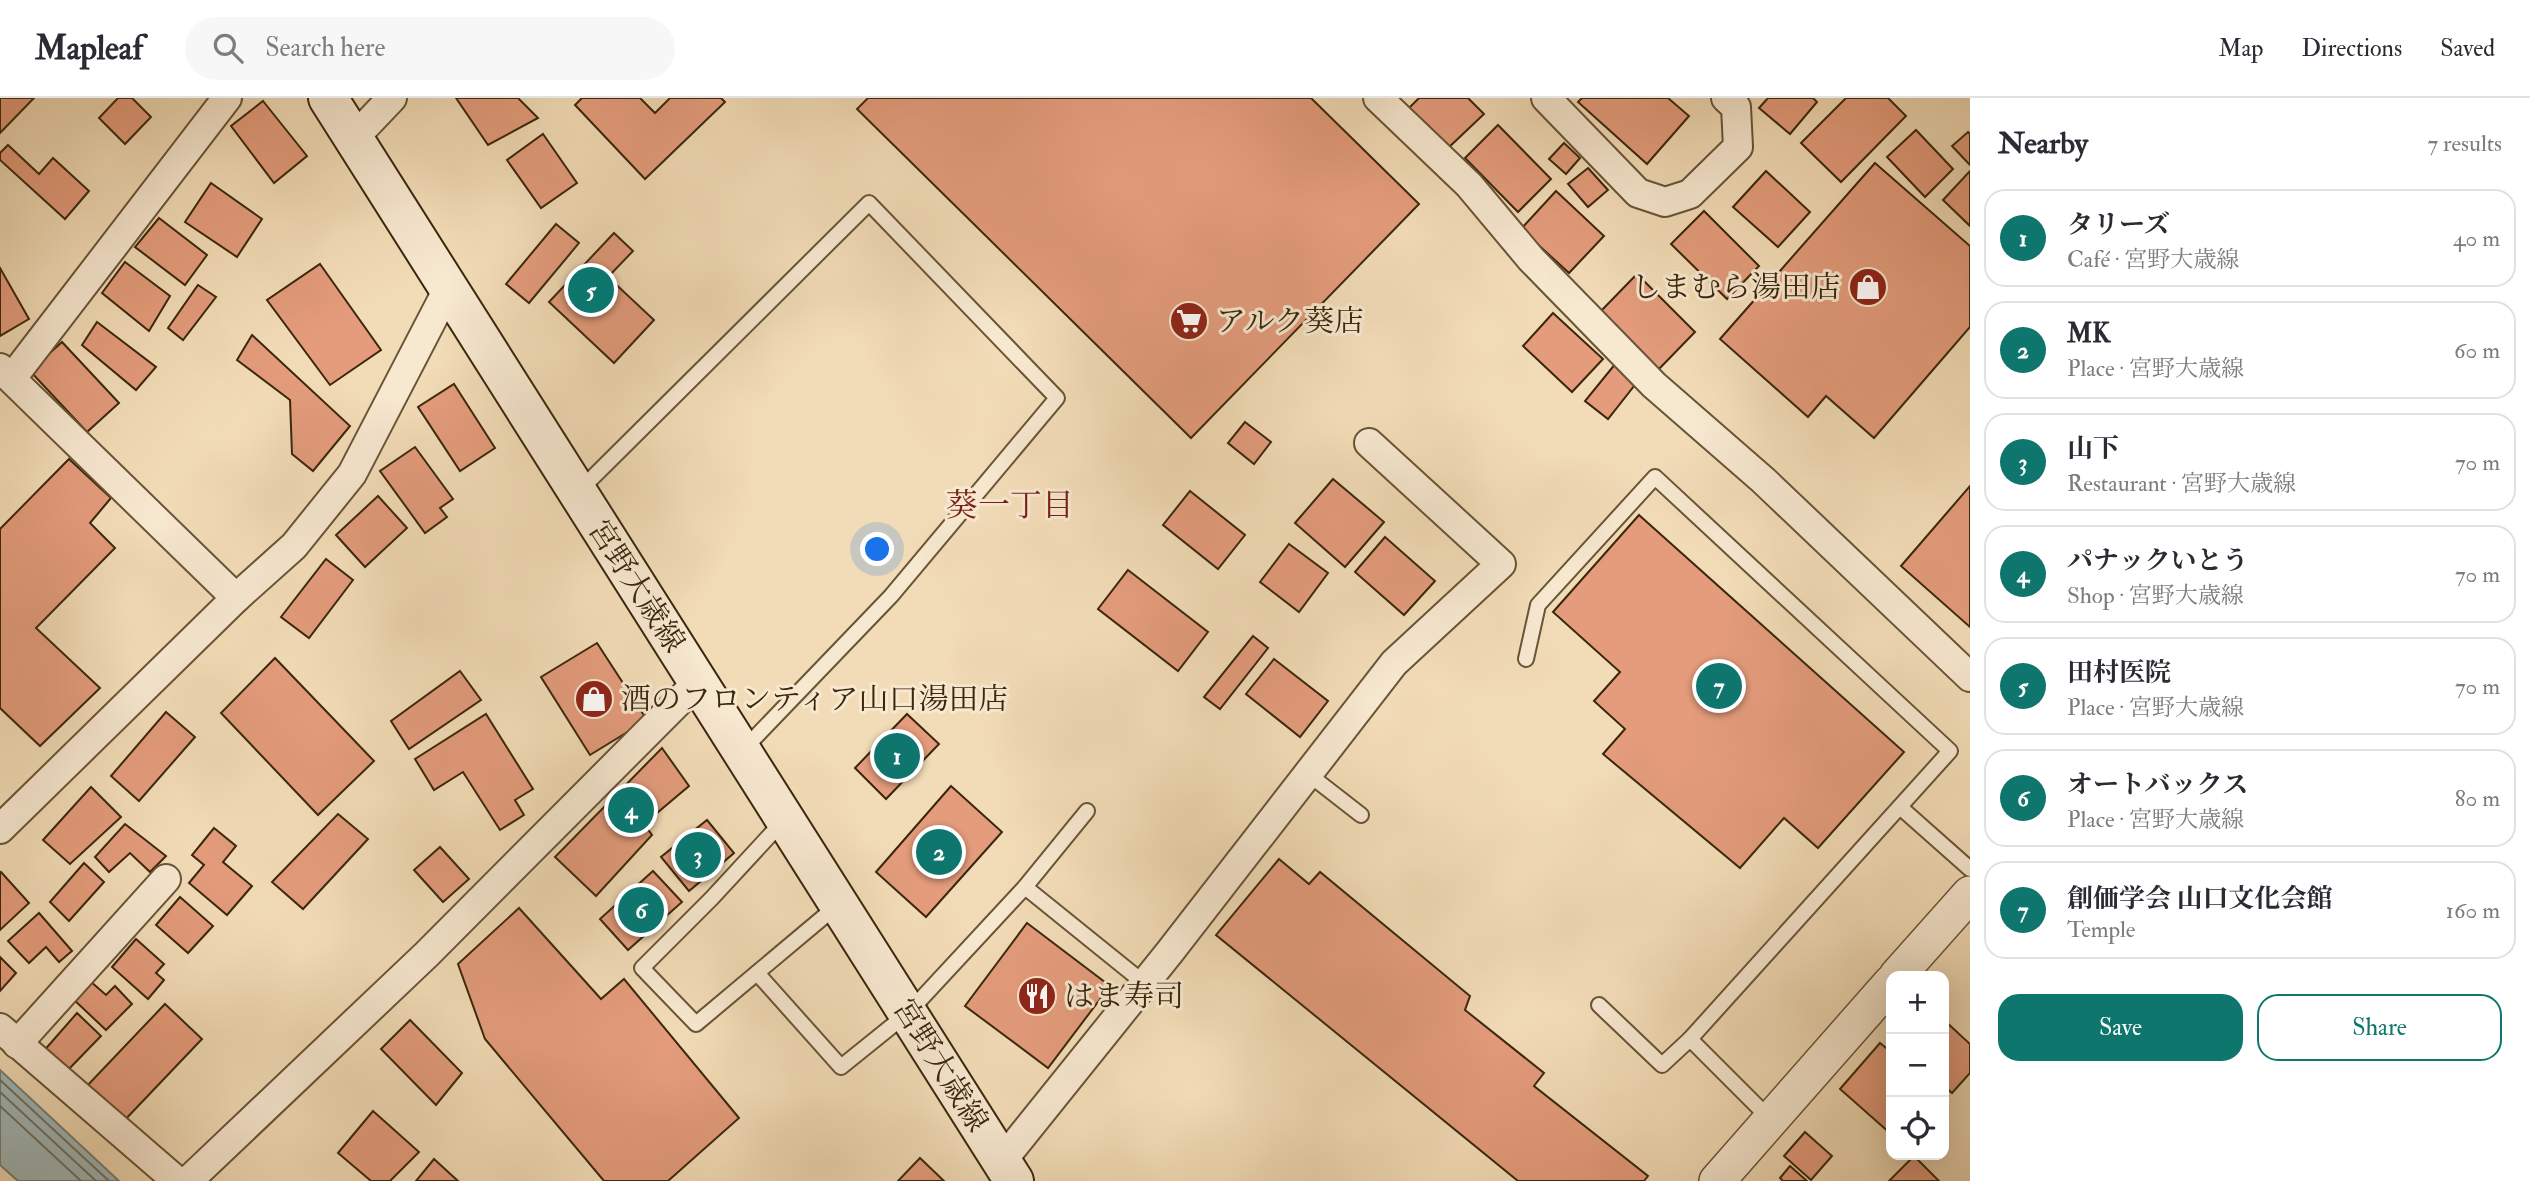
<!DOCTYPE html>
<html lang="en">
<head>
<meta charset="utf-8">
<style>
	:root { --surface:#fff; --page:#f7f7f7; --text:#2b2b33; --muted:#7c7c81; --line:#e1e1e2; --accent:#0f766e }
	body { margin:0; font-family:"IM FELL Double Pica","Noto Serif JP",serif; background:var(--page); color:var(--text) }
	.controls { position:absolute; right:21px; bottom:21px; display:grid; overflow:hidden; border-radius:14px; box-shadow:0 7px 28px #0002 }
	.controls button { width:63px; height:63px; display:grid; place-items:center; padding:0; border:0; border-bottom:2px solid var(--line); background:var(--surface); color:var(--text); font:35px sans-serif }
	.you { position:absolute; left:878px; top:452px; width:24px; height:24px; margin:-18px; border:5px solid #fff; border-radius:50%; background:#1a73e8; box-shadow:0 0 0 10px #1a73e833 }
	.badge { display:grid; place-items:center; width:46px; height:46px; border-radius:50%; background:var(--accent); color:#fff; font-size:23px; font-weight:700 }
	.pin { position:absolute; translate:-50% -50%; border:4px solid #fff; box-shadow:0 2px 7px #0006 }
	.list { margin:0; padding:0; list-style:none }
	h2 { display:flex; justify-content:space-between; align-items:center; height:91px; margin:0; padding:0 28px; font-size:30px }
	h2 small { font-size:23px; font-weight:400; color:var(--muted) }
	.list li { display:grid; grid-template-columns:46px 1fr auto; gap:21px; align-items:center; box-sizing:border-box; height:98px; margin:0 14px 14px; padding:0 14px; border:2px solid var(--line); border-radius:21px }
	.list b { display:block; font-size:26px; white-space:nowrap }
	.list p { margin:0; font-size:23px; white-space:nowrap; color:var(--muted) }
	.list em { font-size:23px; font-style:normal; color:var(--muted) }
	.actions { display:flex; gap:14px; padding:21px 28px }
	.actions a { flex:1; padding:16px 0; border:2px solid var(--accent); border-radius:21px; text-align:center; font-size:24px; color:var(--accent) }
	.actions .main { background:var(--accent); color:#fff }
	.icon { flex:none; width:38px; height:38px; fill:none; stroke:currentColor; stroke-width:2; stroke-linecap:round; stroke-linejoin:round }
	.map { position:relative; flex:none; width:1970px; height:1083px; overflow:hidden }
	header { display:flex; align-items:center; gap:42px; box-sizing:border-box; height:98px; padding:0 35px; background:var(--surface); border-bottom:2px solid var(--line) }
	header strong { font-size:33px }
	nav { display:flex; gap:38px; margin-inline-start:auto; font-size:24px }
	.search { width:490px; height:63px; background:var(--page); display:flex; align-items:center; gap:18px; box-sizing:border-box; padding:0 24px; border-radius:38px; color:var(--muted); font-size:26px }
	main { display:flex }
	aside { flex:1; background:var(--surface) }
	.map>svg:first-child { display:block }
</style>
</head>
<body>
<header>
<strong>Mapleaf</strong>
<div class="search"><svg class="icon" aria-label="search" viewBox="0 0 24 24"><circle cx="10" cy="10" r="6"/><path d="M15 15l6 6"/></svg>Search here</div>
<nav><a>Map</a><a>Directions</a><a>Saved</a></nav>
</header>
<main>
<div class="map">
<svg width="1970" height="1083" viewBox="0 0 1970 1083">
	<rect width="100%" height="100%" fill="#f2dcb7"/>
	<filter id="stains"><feTurbulence type="fractalNoise" baseFrequency=".00286" numOctaves="4"/><feColorMatrix values="0 0 0 0 .2 0 0 0 0 .09 0 0 0 0 .02 0 0 0 .5 -.17"/></filter>
	<radialGradient id="worn" r=".72"><stop offset=".6" stop-color="#630" stop-opacity="0"/><stop offset="1" stop-color="#630" stop-opacity=".3"/></radialGradient>
	<!-- water -->
	<polygon fill="#a0b9ba" stroke="#777f74" stroke-width="2" points="0,972 119,1083 18,1083 0,1067"/>
	<g fill="none" stroke-linecap="round" stroke-linejoin="round">
		<!-- shore -->
		<g stroke="#6d7062" stroke-width="2">
			<polyline points="0,982 109,1083"/>
			<polyline points="0,994 96,1083"/>
			<polyline points="0,1008 81,1083"/>
		</g>
	</g>
	<!-- building -->
	<g fill="#e49c7c" stroke="#3a270b" stroke-width="2">
		<polygon points="0,0 34,0 0,35"/>
		<polygon points="118,0 132,0 151,19 125,46 99,20"/>
		<polygon points="456,0 518,0 538,20 488,47"/>
		<polygon points="582,0 640,0 655,15 670,0 721,0 725,4 645,81 575,7"/>
		<polygon points="868,0 1311,0 1419,106 1191,340 857,11"/>
		<polygon points="1419,0 1468,0 1484,16 1446,52 1407,12"/>
		<polygon points="1582,0 1668,0 1689,18 1647,66 1578,4"/>
		<polygon points="1768,0 1813,0 1817,4 1790,36 1759,10"/>
		<polygon points="1846,0 1888,0 1906,18 1841,84 1801,45"/>
		<polygon points="263,3 307,58 274,85 231,28"/>
		<polygon points="1498,27 1551,81 1518,114 1465,60"/>
		<polygon points="1916,32 1953,71 1925,99 1887,59"/>
		<polygon points="1968,34 1970,36 1970,67 1952,48"/>
		<polygon points="543,36 577,85 541,110 507,62"/>
		<polygon points="1564,45 1580,60 1566,76 1549,61"/>
		<polygon points="8,47 39,76 53,60 89,93 65,121 0,62 0,55"/>
		<polygon points="1875,65 1970,148 1970,229 1874,340 1826,298 1808,319 1720,241"/>
		<polygon points="1588,70 1608,92 1588,109 1568,86"/>
		<polygon points="1766,73 1810,114 1778,149 1733,109"/>
		<polygon points="1970,73 1970,128 1943,102"/>
		<polygon points="211,85 262,121 237,159 185,124"/>
		<polygon points="1556,93 1604,138 1569,175 1521,131"/>
		<polygon points="1704,113 1759,168 1727,201 1671,146"/>
		<polygon points="159,120 207,157 185,187 135,149"/>
		<polygon points="556,126 579,145 529,205 506,186"/>
		<polygon points="614,135 633,153 608,179 654,222 614,265 549,204"/>
		<polygon points="125,164 170,198 149,233 102,195"/>
		<polygon points="320,166 381,252 330,287 267,202"/>
		<polygon points="0,170 29,221 0,238"/>
		<polygon points="1637,176 1695,234 1657,273 1599,215"/>
		<polygon points="198,187 216,199 183,242 168,230"/>
		<polygon points="1553,215 1603,261 1572,294 1523,248"/>
		<polygon points="97,224 156,269 136,292 82,247"/>
		<polygon points="252,237 350,328 313,373 292,356 290,302 237,262"/>
		<polygon points="62,244 119,305 87,334 30,273"/>
		<polygon points="1616,265 1638,283 1608,321 1585,303"/>
		<polygon points="454,286 495,350 460,373 418,309"/>
		<polygon points="1245,324 1271,344 1254,366 1228,345"/>
		<polygon points="415,349 453,401 440,410 447,419 425,435 380,373"/>
		<polygon points="69,361 111,400 90,425 115,450 36,530 100,590 40,648 0,610 0,431"/>
		<polygon points="1333,381 1384,424 1345,469 1295,425"/>
		<polygon points="1970,388 1970,529 1901,468"/>
		<polygon points="1190,393 1245,437 1218,471 1163,427"/>
		<polygon points="378,398 407,430 365,469 336,437"/>
		<polygon points="1639,417 1904,654 1818,750 1784,720 1740,770 1603,656 1625,631 1594,603 1620,574 1553,514"/>
		<polygon points="1385,439 1435,483 1404,517 1355,474"/>
		<polygon points="1289,446 1328,475 1299,514 1260,484"/>
		<polygon points="326,461 353,482 309,540 281,519"/>
		<polygon points="1128,472 1208,534 1178,573 1098,511"/>
		<polygon points="1253,538 1268,550 1220,611 1204,599"/>
		<polygon points="597,545 647,622 590,657 541,579"/>
		<polygon points="275,560 374,663 318,717 221,615"/>
		<polygon points="1274,561 1328,603 1300,639 1246,596"/>
		<polygon points="460,573 481,602 409,651 391,623"/>
		<polygon points="166,614 195,639 139,703 111,678"/>
		<polygon points="486,616 533,691 515,702 524,717 500,732 463,674 434,692 415,661"/>
		<polygon points="907,616 939,646 886,701 855,670"/>
		<polygon points="662,650 689,688 644,726 652,737 596,798 555,759"/>
		<polygon points="951,688 1002,734 926,819 876,774"/>
		<polygon points="91,689 121,719 70,766 43,742"/>
		<polygon points="338,716 368,741 303,811 272,784"/>
		<polygon points="707,722 734,755 689,793 661,759"/>
		<polygon points="125,726 166,758 150,774 130,755 109,774 95,759"/>
		<polygon points="214,730 236,748 223,764 252,788 227,817 189,785 204,767 192,757"/>
		<polygon points="440,749 469,781 443,804 414,772"/>
		<polygon points="1279,761 1309,786 1320,774 1470,898 1465,912 1544,975 1534,988 1648,1078 1644,1083 1518,1083 1216,837"/>
		<polygon points="84,765 104,784 69,823 50,804"/>
		<polygon points="653,773 682,804 628,852 600,821"/>
		<polygon points="1,774 29,805 0,832 0,775"/>
		<polygon points="180,799 213,828 188,855 156,827"/>
		<polygon points="519,810 601,901 624,881 739,1020 668,1083 604,1083 485,941 458,866"/>
		<polygon points="39,815 72,853 59,864 46,849 29,865 8,843"/>
		<polygon points="1027,825 1110,888 1048,970 965,908"/>
		<polygon points="136,841 164,866 156,875 164,882 148,901 112,869"/>
		<polygon points="0,859 16,875 0,893"/>
		<polygon points="90,883 106,897 115,888 132,906 106,932 72,900"/>
		<polygon points="165,906 202,941 121,1026 85,990"/>
		<polygon points="77,915 101,938 65,975 42,955"/>
		<polygon points="410,922 462,975 436,1007 381,951"/>
		<polygon points="1944,922 1970,946 1970,975 1952,995 1944,988"/>
		<polygon points="1880,945 1891,954 1891,1036 1840,991"/>
		<polygon points="373,1013 419,1054 390,1083 371,1083 338,1055"/>
		<polygon points="1805,1034 1832,1058 1811,1082 1784,1058"/>
		<polygon points="1914,1058 1939,1083 1889,1083"/>
		<polygon points="920,1060 944,1083 898,1083"/>
		<polygon points="434,1061 458,1083 416,1083"/>
		<polygon points="1790,1068 1807,1083 1783,1083 1780,1080"/>
	</g>
	<g fill="none" stroke-linecap="round" stroke-linejoin="round">
		<defs>
			<g id="service">
				<polyline points="578,394 869,105 1057,300 891,498 743,652"/>
				<polyline points="1526,561 1538,507 1655,379 1950,653 1690,941"/>
				<polyline points="1307,675 1361,717"/>
				<polyline points="1900,709 1970,771"/>
				<polyline points="784,722 712,800 642,870 696,926 839,806"/>
				<polyline points="1025,789 1087,713"/>
				<polyline points="757,875 841,969 908,915 1025,789 1144,885"/>
				<polyline points="1599,907 1662,967 1690,941 1771,1022"/>
			</g>
			<g id="minor">
				<polyline points="1378,0 1469,87 1531,161 1654,287 1763,382 1970,579"/>
				<polyline points="1546,0 1638,95 1665,104 1690,96 1738,49 1736,9 1726,0"/>
				<polyline points="353,41 392,0"/>
				<polyline points="0,270 236,500"/>
				<polyline points="12,280 227,0"/>
				<polyline points="0,731 236,500 294,448 352,376 448,191"/>
				<polyline points="0,930 177,1083"/>
				<polyline points="17,946 166,781"/>
				<polyline points="1001,1064 1169,855 1394,565 1501,466 1369,345"/>
				<polyline points="188,1083 427,856 699,583"/>
			</g>
			<g id="tertiary">
				<polyline points="1897,878 1970,796"/>
				<polyline points="1717,1083 1891,885"/>
			</g>
			<polyline id="secondary" points="328,0 1014,1083"/>
		</defs>
		<!-- service casing -->
		<use href="#service" stroke="#685436" stroke-width="18"/>
		<!-- minor casing -->
		<use href="#minor" stroke="#685436" stroke-width="32"/>
		<!-- tertiary casing -->
		<use href="#tertiary" stroke="#685436" stroke-width="38"/>
		<!-- secondary casing -->
		<use href="#secondary" stroke="#3a270b" stroke-width="42"/>
		<!-- service -->
		<use href="#service" stroke="#f7e8d0" stroke-width="14"/>
		<!-- minor -->
		<use href="#minor" stroke="#f7e8d0" stroke-width="28"/>
		<!-- tertiary -->
		<use href="#tertiary" stroke="#f7e8d0" stroke-width="35"/>
		<!-- secondary -->
		<use href="#secondary" stroke="#f7e8d0" stroke-width="38"/>
	</g>
	<!-- icons -->
	<defs>
		<symbol id="shop-disc" viewBox="-11 -11 22 22"><circle r="9.5" fill="#8f2418" stroke="#f7e8d0"/><path d="M-5-2.5h2.3a2.7 3.5 0 0 1 5.4 0H5L5.5 6h-11ZM-1.5-2.5h3a1.5 2.3 0 0 0-3 0Z" fill="#fff"/></symbol>
		<symbol id="supermarket-disc" viewBox="-11 -11 22 22"><circle r="9.5" fill="#8f2418" stroke="#f7e8d0"/><path d="M-6-5.5h2.5l.6 2H6L4.5 2H-2.5L-4.4-4H-6ZM-1.5 3.2a1.3 1.3 0 1 0 .1 0ZM3 3.2a1.3 1.3 0 1 0 .1 0Z" fill="#fff"/></symbol>
		<symbol id="restaurant-disc" viewBox="-11 -11 22 22"><circle r="9.5" fill="#8f2418" stroke="#f7e8d0"/><path d="M-5-6h1v4h1v-4h1v4h1v-4h1v5L-1.5 .5V6h-2V.5L-5-1ZM5-6V6H3V1.5H1.5Q1.5-4 5-6Z" fill="#fff"/></symbol>
	</defs>
	<g fill-rule="evenodd">
		<use href="#shop-disc" x="1846" y="167" width="44" height="44"/>
		<use href="#supermarket-disc" x="1167" y="201" width="44" height="44"/>
		<use href="#shop-disc" x="572" y="579" width="44" height="44"/>
		<use href="#restaurant-disc" x="1015" y="876" width="44" height="44"/>
	</g>
	<g text-anchor="middle" stroke-width="6" stroke-linejoin="round" paint-order="stroke">
		<!-- poi labels -->
		<g font-size="30" fill="#3a270b" stroke="#f7e8d0" text-anchor="start">
			<text x="1841" y="199" text-anchor="end">しまむら湯田店</text>
			<text x="1216" y="233">アルク葵店</text>
			<text x="621" y="611">酒のフロンティア山口湯田店</text>
			<text x="1064" y="908">はま寿司</text>
		</g>
		<!-- street labels -->
		<g font-size="30" fill="#3a270b" stroke="#f7e8d0">
			<text transform="translate(637 488) rotate(57)" y="10">宮野大歳線</text>
			<text transform="translate(941 967) rotate(58)" y="10">宮野大歳線</text>
		</g>
		<!-- neighbourhood labels -->
		<g font-size="32" fill="#7a1f14" stroke="#f7e8d0">
			<text x="1010" y="418">葵一丁目</text>
		</g>
	</g>
	<rect width="100%" height="100%" filter="url(#stains)"/>
	<rect width="100%" height="100%" fill="url(#worn)"/>
</svg>
<div class="controls">
<button>+</button>
<button>−</button>
<button><svg class="icon" aria-label="locate" viewBox="0 0 24 24"><circle cx="12" cy="12" r="6"/><path d="M12 2v4M12 18v4M2 12h4M18 12h4"/></svg></button>
</div>
<div class="you"></div>
<div class="pin badge" style="left:897px;top:658px">1</div>
<div class="pin badge" style="left:939px;top:754px">2</div>
<div class="pin badge" style="left:698px;top:757px">3</div>
<div class="pin badge" style="left:631px;top:712px">4</div>
<div class="pin badge" style="left:591px;top:192px">5</div>
<div class="pin badge" style="left:641px;top:812px">6</div>
<div class="pin badge" style="left:1719px;top:588px">7</div>
</div>
<aside>
<h2>Nearby<small>7 results</small></h2>
<ul class="list">
<li><span class="badge">1</span><div><b>タリーズ</b><p>Café · 宮野大歳線</p></div><em>40 m</em></li>
<li><span class="badge">2</span><div><b>MK</b><p>Place · 宮野大歳線</p></div><em>60 m</em></li>
<li><span class="badge">3</span><div><b>山下</b><p>Restaurant · 宮野大歳線</p></div><em>70 m</em></li>
<li><span class="badge">4</span><div><b>パナックいとう</b><p>Shop · 宮野大歳線</p></div><em>70 m</em></li>
<li><span class="badge">5</span><div><b>田村医院</b><p>Place · 宮野大歳線</p></div><em>70 m</em></li>
<li><span class="badge">6</span><div><b>オートバックス</b><p>Place · 宮野大歳線</p></div><em>80 m</em></li>
<li><span class="badge">7</span><div><b>創価学会 山口文化会館</b><p>Temple</p></div><em>160 m</em></li>
</ul>
<div class="actions"><a class="main">Save</a><a>Share</a></div>
</aside>
</main>
</body>
</html>
